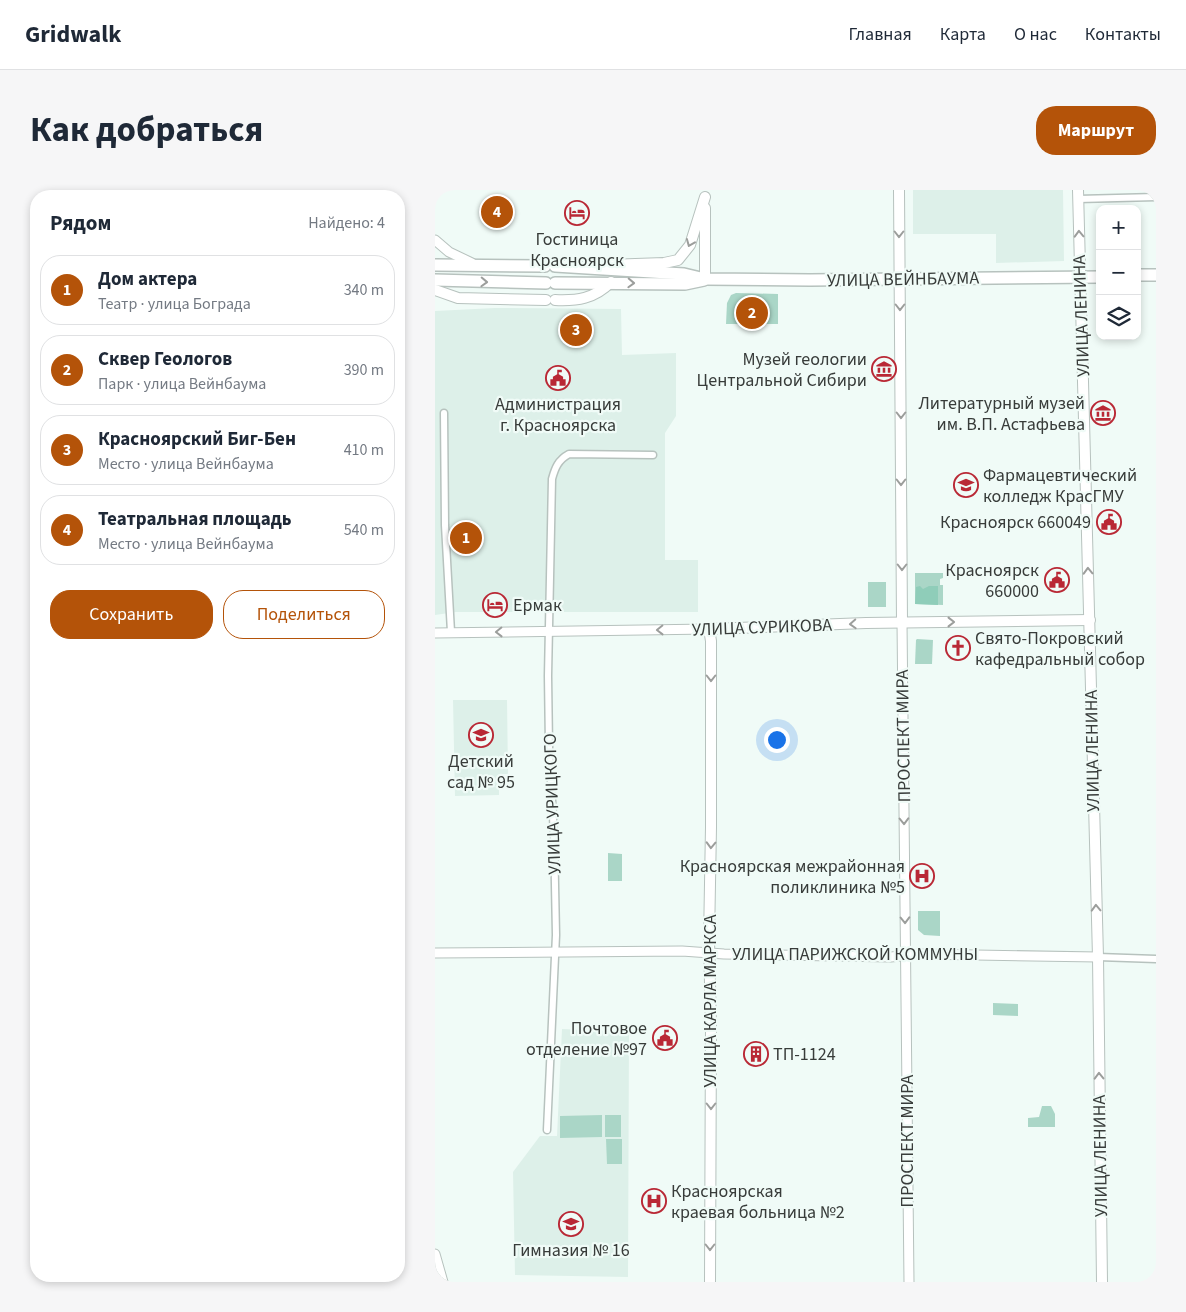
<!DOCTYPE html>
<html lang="ru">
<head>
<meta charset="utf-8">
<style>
	:root { --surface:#fff; --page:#f6f6f7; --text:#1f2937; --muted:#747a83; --line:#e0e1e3; --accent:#b45309 }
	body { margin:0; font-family:"Source Sans 3",sans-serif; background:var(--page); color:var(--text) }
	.controls { position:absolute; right:15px; top:15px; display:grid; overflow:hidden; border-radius:10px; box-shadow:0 2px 8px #0003 }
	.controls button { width:45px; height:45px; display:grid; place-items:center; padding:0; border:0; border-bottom:1px solid var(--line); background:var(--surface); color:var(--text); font:25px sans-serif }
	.you { position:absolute; left:341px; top:549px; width:18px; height:18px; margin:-12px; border:4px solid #fff; border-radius:50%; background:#1a73e8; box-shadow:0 0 0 8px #1a73e833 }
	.badge { display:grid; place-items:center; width:32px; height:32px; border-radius:50%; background:var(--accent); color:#fff; font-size:16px; font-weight:700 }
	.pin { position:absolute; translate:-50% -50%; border:2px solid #fff; box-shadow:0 1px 5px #0006 }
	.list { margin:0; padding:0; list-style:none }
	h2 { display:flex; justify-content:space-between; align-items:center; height:65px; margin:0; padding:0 20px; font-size:21px }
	h2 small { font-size:16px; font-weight:400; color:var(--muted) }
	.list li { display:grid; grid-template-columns:32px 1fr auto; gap:15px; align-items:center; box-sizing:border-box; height:70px; margin:0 10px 10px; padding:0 10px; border:1px solid var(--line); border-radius:20px }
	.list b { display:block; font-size:19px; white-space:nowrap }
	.list p { margin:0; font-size:16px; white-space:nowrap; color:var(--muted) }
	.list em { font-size:16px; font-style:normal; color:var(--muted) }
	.actions { display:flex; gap:10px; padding:15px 20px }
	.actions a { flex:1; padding:11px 0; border:1px solid var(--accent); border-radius:20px; text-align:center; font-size:18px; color:var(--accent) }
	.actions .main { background:var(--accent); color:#fff }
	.icon { flex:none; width:28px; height:28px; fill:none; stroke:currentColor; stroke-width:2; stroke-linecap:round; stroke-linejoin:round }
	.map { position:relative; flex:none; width:721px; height:1092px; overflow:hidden; border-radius:20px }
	header { display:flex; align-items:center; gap:30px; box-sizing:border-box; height:70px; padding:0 25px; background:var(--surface); border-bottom:1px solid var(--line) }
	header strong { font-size:24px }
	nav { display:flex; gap:28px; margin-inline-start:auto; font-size:18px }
	.intro { display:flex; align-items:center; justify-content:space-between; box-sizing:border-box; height:120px; padding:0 30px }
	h1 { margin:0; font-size:35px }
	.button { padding:12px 22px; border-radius:20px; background:var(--accent); color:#fff; font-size:18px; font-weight:700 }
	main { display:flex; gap:30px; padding:0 30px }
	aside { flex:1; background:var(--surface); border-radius:20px; box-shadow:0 2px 8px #0003 }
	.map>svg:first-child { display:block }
</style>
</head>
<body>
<header>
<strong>Gridwalk</strong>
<nav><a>Главная</a><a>Карта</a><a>О нас</a><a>Контакты</a></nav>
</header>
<div class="intro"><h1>Как добраться</h1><a class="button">Маршрут</a></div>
<main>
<aside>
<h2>Рядом<small>Найдено: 4</small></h2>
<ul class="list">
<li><span class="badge">1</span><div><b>Дом актера</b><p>Театр · улица Бограда</p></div><em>340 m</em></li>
<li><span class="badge">2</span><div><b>Сквер Геологов</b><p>Парк · улица Вейнбаума</p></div><em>390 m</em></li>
<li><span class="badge">3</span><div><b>Красноярский Биг-Бен</b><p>Место · улица Вейнбаума</p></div><em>410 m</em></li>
<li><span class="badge">4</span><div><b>Театральная площадь</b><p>Место · улица Вейнбаума</p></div><em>540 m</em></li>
</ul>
<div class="actions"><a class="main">Сохранить</a><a>Поделиться</a></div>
</aside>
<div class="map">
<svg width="721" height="1092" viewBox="0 0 721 1092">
	<rect width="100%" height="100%" fill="#f0fbf7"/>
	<!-- built -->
	<g fill="#ddf0e9">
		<polygon points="478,0 628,0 629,71 561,73 561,44 478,44"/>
		<polygon points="60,118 186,119 187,165 241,163 241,226 230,243 230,370 263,370 263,422 21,422 0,425 0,121"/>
		<polygon points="18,510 72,510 73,584 64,584 64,605 20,606"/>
		<polygon points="127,839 194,842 193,1087 80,1085 78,982 105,946 122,946"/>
	</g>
	<!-- green -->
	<g fill="#aad6c7">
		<polygon points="301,103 343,104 343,134 291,134 292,113 296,105"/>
		<polygon points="480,383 508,383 508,388 505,389 505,395 508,395 508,415 480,414"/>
		<rect x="433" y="392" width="18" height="25"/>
		<polygon points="482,449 498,450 497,474 480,474 481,450"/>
		<polygon points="173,663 187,664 187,691 173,691"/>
		<polygon points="483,721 505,721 505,746 489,745 483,740"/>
		<polygon points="558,813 583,814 583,826 558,825"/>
		<polygon points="607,916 616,916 620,924 620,937 593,937 593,928 604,927"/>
		<polygon points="167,925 167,947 125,948 125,926"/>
		<rect x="170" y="925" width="16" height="22"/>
		<polygon points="187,949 187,974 172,974 171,949"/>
	</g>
	<!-- forest -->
	<polygon fill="#8fcdb9" points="485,396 488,399 494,396 503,396 503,415 480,414 481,397"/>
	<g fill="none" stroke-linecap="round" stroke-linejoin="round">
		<defs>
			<g id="street">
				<polyline points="643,9 721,7"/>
				<polyline points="9,223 10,335 16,442"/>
				<polyline points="663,767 721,769"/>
				<path d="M112 940 121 745 119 645 114 557 113 486 117 289C120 278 123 270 134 264L218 265"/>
			</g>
			<g id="secondary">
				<polyline points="0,50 14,62 37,73"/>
				<polyline points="467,432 474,1092"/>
				<polyline points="0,443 274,439"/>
				<polyline points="0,763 247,761 289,764 456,767 484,764 663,767"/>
				<polyline points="0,1064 8,1092"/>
			</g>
			<g id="primary">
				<polyline points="464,0 467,432"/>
				<polyline points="643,0 663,767 667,1092"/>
				<polyline points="270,18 270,89"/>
				<polyline points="172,75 229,73 243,70 255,55 270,7"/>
				<polyline points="0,100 23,108 111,110"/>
				<path d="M120 110C142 111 159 109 176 92"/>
				<polyline points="275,1092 276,836 274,750 276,637 276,451 274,439 431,433 655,430"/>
			</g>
			<g id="highway">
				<polyline points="0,75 110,76"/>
				<polyline points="120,76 249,84 270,89 375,90 665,87"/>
				<polyline points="702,85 721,85"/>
				<polyline points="0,90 111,93"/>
				<polyline points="120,93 250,94 269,90"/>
			</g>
		</defs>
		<!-- street casing -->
		<use href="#street" stroke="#b7c2be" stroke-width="9"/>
		<!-- secondary casing -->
		<use href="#secondary" stroke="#b7c2be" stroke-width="11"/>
		<!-- primary casing -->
		<use href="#primary" stroke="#b7c2be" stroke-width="12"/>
		<!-- highway casing -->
		<use href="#highway" stroke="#b7c2be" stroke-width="14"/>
		<!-- street -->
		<use href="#street" stroke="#fff" stroke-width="6"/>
		<!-- secondary -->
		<use href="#secondary" stroke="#fff" stroke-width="9"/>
		<!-- primary -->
		<use href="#primary" stroke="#fff" stroke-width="10"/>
		<!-- highway -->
		<use href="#highway" stroke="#fff" stroke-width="11"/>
	</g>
	<!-- one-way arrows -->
	<defs><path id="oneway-chevron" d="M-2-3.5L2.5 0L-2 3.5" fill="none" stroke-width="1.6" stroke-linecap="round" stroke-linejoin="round" transform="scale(1.25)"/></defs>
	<g stroke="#9c9e9c">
		<use href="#oneway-chevron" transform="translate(464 44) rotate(90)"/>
		<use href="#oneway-chevron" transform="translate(644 44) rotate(-92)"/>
		<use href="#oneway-chevron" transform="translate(255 53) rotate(112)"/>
		<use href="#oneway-chevron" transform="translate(49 92) rotate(2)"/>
		<use href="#oneway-chevron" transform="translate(196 93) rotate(2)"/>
		<use href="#oneway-chevron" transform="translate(465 117) rotate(90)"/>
		<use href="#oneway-chevron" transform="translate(466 225) rotate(90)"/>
		<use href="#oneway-chevron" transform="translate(466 292) rotate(90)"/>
		<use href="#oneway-chevron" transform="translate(467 377) rotate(90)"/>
		<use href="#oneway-chevron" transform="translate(653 381) rotate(-92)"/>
		<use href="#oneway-chevron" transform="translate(516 432)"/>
		<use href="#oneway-chevron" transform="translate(418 434) rotate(177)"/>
		<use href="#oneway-chevron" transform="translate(225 440) rotate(179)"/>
		<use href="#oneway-chevron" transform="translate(64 442) rotate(179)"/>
		<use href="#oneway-chevron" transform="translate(276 488) rotate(90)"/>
		<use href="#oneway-chevron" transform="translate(469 631) rotate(89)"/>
		<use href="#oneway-chevron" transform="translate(276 655) rotate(92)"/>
		<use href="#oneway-chevron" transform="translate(661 718) rotate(-92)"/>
		<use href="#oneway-chevron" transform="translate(470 730) rotate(89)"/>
		<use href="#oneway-chevron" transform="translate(664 886) rotate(-91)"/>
		<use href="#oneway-chevron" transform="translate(276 916) rotate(90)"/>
		<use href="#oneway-chevron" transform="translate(275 1057) rotate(90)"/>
	</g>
	<!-- icons -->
	<defs>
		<symbol id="hotel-ring" viewBox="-11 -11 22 22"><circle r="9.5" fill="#f0fbf7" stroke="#b92835" stroke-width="1.5"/><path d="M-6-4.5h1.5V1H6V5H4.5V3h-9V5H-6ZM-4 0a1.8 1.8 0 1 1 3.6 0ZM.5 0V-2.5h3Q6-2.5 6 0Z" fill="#b92835"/></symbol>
		<symbol id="museum-ring" viewBox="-11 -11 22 22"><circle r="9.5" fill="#f0fbf7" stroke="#b92835" stroke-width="1.5"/><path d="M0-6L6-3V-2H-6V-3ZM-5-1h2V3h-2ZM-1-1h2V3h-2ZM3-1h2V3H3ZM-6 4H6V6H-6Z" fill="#b92835"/></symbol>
		<symbol id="civic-ring" viewBox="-11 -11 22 22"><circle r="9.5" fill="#f0fbf7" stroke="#b92835" stroke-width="1.5"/><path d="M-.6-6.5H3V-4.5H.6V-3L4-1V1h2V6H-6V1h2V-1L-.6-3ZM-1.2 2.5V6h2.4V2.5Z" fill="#b92835"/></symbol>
		<symbol id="university-ring" viewBox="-11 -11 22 22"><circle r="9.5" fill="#f0fbf7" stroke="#b92835" stroke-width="1.5"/><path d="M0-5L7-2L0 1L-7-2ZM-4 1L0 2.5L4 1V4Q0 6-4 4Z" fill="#b92835"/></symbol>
		<symbol id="church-ring" viewBox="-11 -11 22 22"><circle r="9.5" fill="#f0fbf7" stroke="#b92835" stroke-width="1.5"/><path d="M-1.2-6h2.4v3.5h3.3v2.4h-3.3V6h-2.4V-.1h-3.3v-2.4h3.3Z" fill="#b92835"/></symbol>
		<symbol id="school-ring" viewBox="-11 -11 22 22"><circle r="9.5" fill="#f0fbf7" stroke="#b92835" stroke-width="1.5"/><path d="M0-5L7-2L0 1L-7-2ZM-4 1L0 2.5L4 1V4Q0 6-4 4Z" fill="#b92835"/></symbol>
		<symbol id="hospital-ring" viewBox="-11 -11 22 22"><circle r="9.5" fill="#f0fbf7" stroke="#b92835" stroke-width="1.5"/><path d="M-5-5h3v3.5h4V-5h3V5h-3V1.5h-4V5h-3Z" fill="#b92835"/></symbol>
		<symbol id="building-ring" viewBox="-11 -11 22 22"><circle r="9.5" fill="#f0fbf7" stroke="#b92835" stroke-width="1.5"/><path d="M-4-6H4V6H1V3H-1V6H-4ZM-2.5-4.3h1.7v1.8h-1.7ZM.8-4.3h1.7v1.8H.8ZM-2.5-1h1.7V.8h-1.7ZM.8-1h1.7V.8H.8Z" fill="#b92835"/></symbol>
	</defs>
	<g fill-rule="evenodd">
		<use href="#hotel-ring" x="128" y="9" width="28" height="28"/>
		<use href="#museum-ring" x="435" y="165" width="28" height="28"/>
		<use href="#civic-ring" x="109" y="174" width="28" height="28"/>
		<use href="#museum-ring" x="654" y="209" width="28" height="28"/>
		<use href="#university-ring" x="517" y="281" width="28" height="28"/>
		<use href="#civic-ring" x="660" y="318" width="28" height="28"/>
		<use href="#civic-ring" x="608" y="376" width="28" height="28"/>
		<use href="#hotel-ring" x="46" y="401" width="28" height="28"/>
		<use href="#church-ring" x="509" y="444" width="28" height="28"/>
		<use href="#school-ring" x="32" y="531" width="28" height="28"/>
		<use href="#hospital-ring" x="473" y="672" width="28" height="28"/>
		<use href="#civic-ring" x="216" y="834" width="28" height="28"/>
		<use href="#building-ring" x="307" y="850" width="28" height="28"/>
		<use href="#hospital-ring" x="205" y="997" width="28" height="28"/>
		<use href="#school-ring" x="122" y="1020" width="28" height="28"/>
	</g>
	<g text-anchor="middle" stroke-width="4.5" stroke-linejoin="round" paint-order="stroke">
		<!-- poi labels -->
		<g font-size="18" fill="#383c3a" stroke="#f0fbf7" text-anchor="end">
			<text x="142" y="55" text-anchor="middle">Гостиница<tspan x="142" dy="21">Красноярск</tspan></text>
			<text x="432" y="175">Музей геологии<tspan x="432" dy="21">Центральной Сибири</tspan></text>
			<text x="650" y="219">Литературный музей<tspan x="650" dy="21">им. В.П. Астафьева</tspan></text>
			<text x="123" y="220" text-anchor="middle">Администрация<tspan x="123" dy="21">г. Красноярска</tspan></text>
			<text x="548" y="291" text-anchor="start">Фармацевтический<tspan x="548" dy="21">колледж КрасГМУ</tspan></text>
			<text x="656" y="338">Красноярск 660049</text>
			<text x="604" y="386">Красноярск<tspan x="604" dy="21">660000</tspan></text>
			<text x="78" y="421" text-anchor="start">Ермак</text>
			<text x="540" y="454" text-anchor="start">Свято-Покровский<tspan x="540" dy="21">кафедральный собор</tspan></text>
			<text x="46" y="577" text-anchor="middle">Детский<tspan x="46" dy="21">сад № 95</tspan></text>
			<text x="470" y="682">Красноярская межрайонная<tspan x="470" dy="21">поликлиника №5</tspan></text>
			<text x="212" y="844">Почтовое<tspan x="212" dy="21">отделение №97</tspan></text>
			<text x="338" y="870" text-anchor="start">ТП-1124</text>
			<text x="236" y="1007" text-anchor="start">Красноярская<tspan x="236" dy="21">краевая больница №2</tspan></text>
			<text x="136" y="1066" text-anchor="middle">Гимназия № 16</text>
		</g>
		<!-- street labels -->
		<g font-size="18" fill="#383c3a" stroke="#f0fbf7">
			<text transform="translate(468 89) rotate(-1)" y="6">УЛИЦА ВЕЙНБАУМА</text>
			<text transform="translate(646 126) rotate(-92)" y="6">УЛИЦА ЛЕНИНА</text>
			<text transform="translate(327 437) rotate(-2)" y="6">УЛИЦА СУРИКОВА</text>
			<text transform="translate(468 546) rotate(-91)" y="6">ПРОСПЕКТ МИРА</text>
			<text transform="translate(657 561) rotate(-91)" y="6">УЛИЦА ЛЕНИНА</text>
			<text transform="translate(117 614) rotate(-92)" y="6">УЛИЦА УРИЦКОГО</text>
			<text x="420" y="770">УЛИЦА ПАРИЖСКОЙ КОММУНЫ</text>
			<text transform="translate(275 811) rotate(-90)" y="6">УЛИЦА КАРЛА МАРКСА</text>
			<text transform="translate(472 951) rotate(-90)" y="6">ПРОСПЕКТ МИРА</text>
			<text transform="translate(665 966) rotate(-91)" y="6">УЛИЦА ЛЕНИНА</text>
		</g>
	</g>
</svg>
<div class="controls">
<button>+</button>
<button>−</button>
<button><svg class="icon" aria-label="layers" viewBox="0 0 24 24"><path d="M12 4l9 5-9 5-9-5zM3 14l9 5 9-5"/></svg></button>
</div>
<div class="you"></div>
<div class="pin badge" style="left:31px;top:348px">1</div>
<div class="pin badge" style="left:317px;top:123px">2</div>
<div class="pin badge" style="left:141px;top:140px">3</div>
<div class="pin badge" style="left:62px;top:22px">4</div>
</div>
</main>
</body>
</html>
